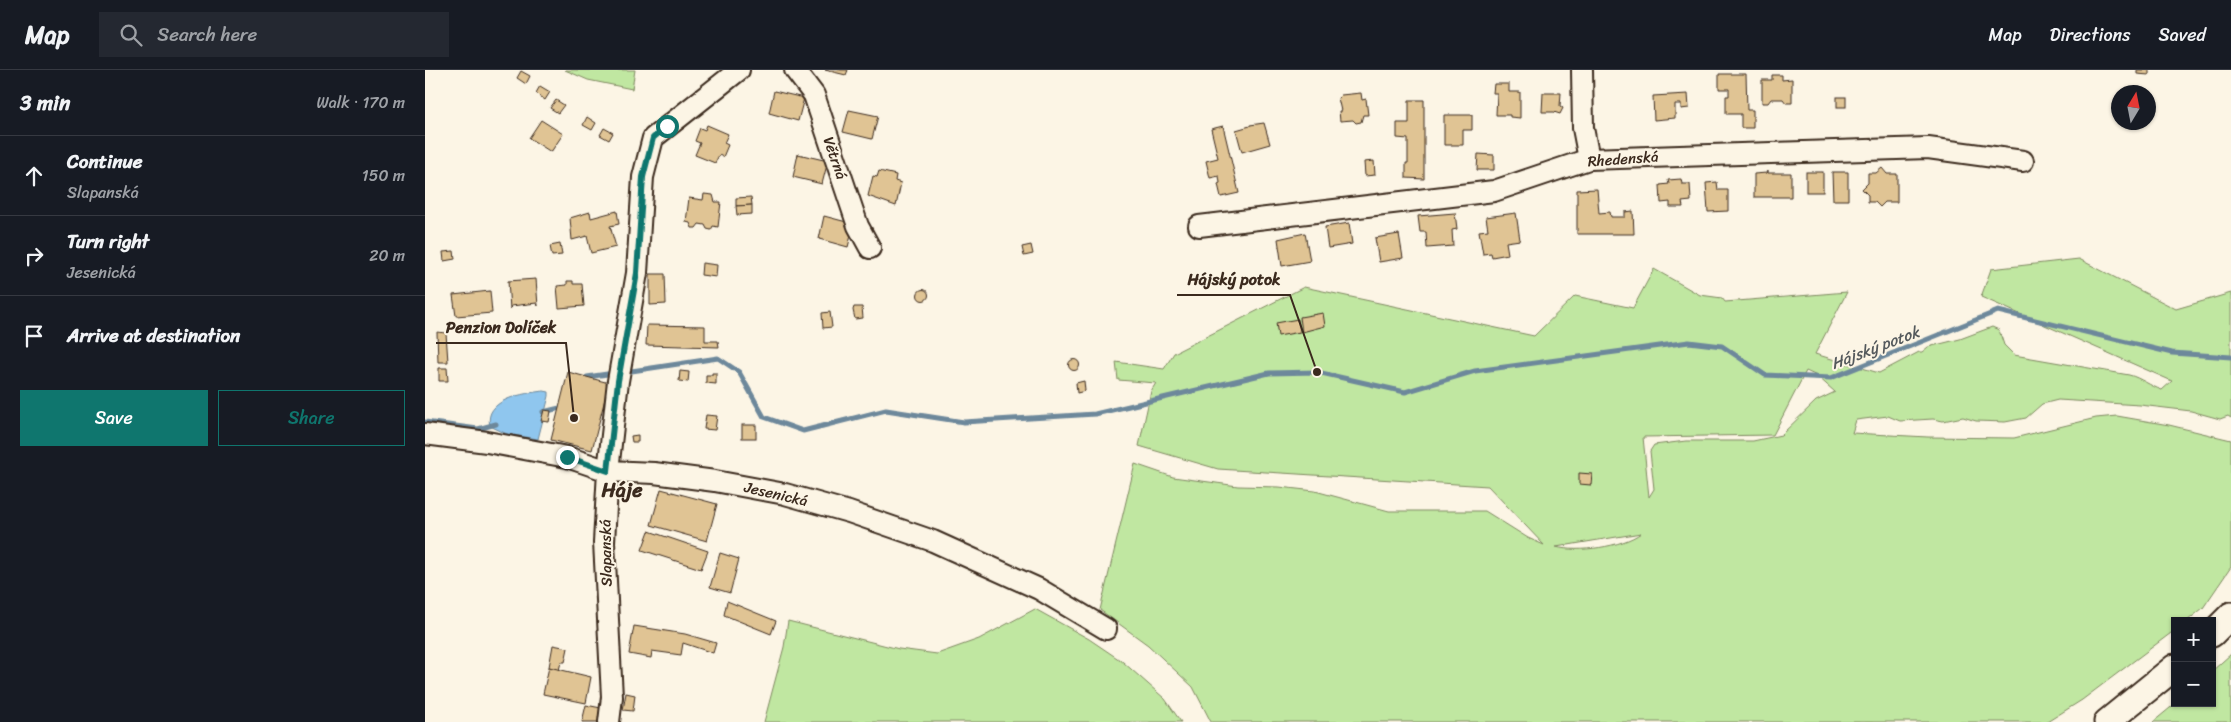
<!DOCTYPE html>
<html lang="en">
<head>
<meta charset="utf-8">
<style>
	:root { --surface:#171b24; --page:#242831; --text:#f1f3f6; --muted:#9ea1a6; --line:#363941; --accent:#0f766e }
	body { margin:0; font-family:Sriracha,sans-serif; background:var(--page); color:var(--text) }
	.controls { position:absolute; right:15px; bottom:15px; display:grid; overflow:hidden; border-radius:0px; box-shadow:0 1px 4px #0004 }
	.controls button { width:45px; height:45px; display:grid; place-items:center; padding:0; border:0; border-bottom:1px solid var(--line); background:var(--surface); color:var(--text); font:25px sans-serif }
	.compass { position:absolute; left:1686px; top:15px; width:45px; height:45px; border-radius:50%; background:var(--surface); box-shadow:0 1px 4px #0004; rotate:10deg }
	.stop { position:absolute; width:15px; height:15px; margin:-11px; border:4px solid #0f766e; border-radius:50%; background:#fff }
	.stop.end { background:#0f766e; border-color:#fff; box-shadow:0 1px 5px #0008 }
	.list { margin:0; padding:0; list-style:none }
	h2 { display:flex; justify-content:space-between; align-items:center; height:65px; margin:0; padding:0 20px; font-size:21px }
	h2 small { font-size:16px; font-weight:400; color:var(--muted) }
	.list li { display:grid; grid-template-columns:32px 1fr auto; gap:15px; align-items:center; box-sizing:border-box; height:80px; padding:0 20px; border-top:1px solid var(--line) }
	.list b { display:block; font-size:19px; white-space:nowrap }
	.list p { margin:0; font-size:16px; white-space:nowrap; color:var(--muted) }
	.list em { font-size:16px; font-style:normal; color:var(--muted) }
	.actions { display:flex; gap:10px; padding:15px 20px }
	.actions a { flex:1; padding:11px 0; border:1px solid var(--accent); border-radius:0px; text-align:center; font-size:18px; color:var(--accent) }
	.actions .main { background:var(--accent); color:#fff }
	.icon { flex:none; width:28px; height:28px; fill:none; stroke:currentColor; stroke-width:2; stroke-linecap:round; stroke-linejoin:round }
	.map { position:relative; flex:none; width:1806px; height:652px; overflow:hidden }
	header { display:flex; align-items:center; gap:30px; box-sizing:border-box; height:70px; padding:0 25px; background:var(--surface); border-bottom:1px solid var(--line) }
	header strong { font-size:24px }
	nav { display:flex; gap:28px; margin-inline-start:auto; font-size:18px }
	.search { width:350px; height:45px; background:var(--page); display:flex; align-items:center; gap:12px; box-sizing:border-box; padding:0 18px; border-radius:0px; color:var(--muted); font-size:19px }
	main { display:flex }
	aside { flex:1; background:var(--surface) }
	.map>svg:first-child { display:block }
</style>
</head>
<body>
<header>
<strong>Map</strong>
<div class="search"><svg class="icon" aria-label="search" viewBox="0 0 24 24"><circle cx="10" cy="10" r="6"/><path d="M15 15l6 6"/></svg>Search here</div>
<nav><a>Map</a><a>Directions</a><a>Saved</a></nav>
</header>
<main>
<aside>
<h2>3 min<small>Walk · 170 m</small></h2>
<ul class="list">
<li><svg class="icon" aria-label="ahead" viewBox="0 0 24 24"><path d="M12 20V5M6 11l6-6 6 6"/></svg><div><b>Continue</b><p>Slapanská</p></div><em>150 m</em></li>
<li><svg class="icon" aria-label="right" viewBox="0 0 24 24"><path d="M7 20v-9h11M14 6l5 5-5 5"/></svg><div><b>Turn right</b><p>Jesenická</p></div><em>20 m</em></li>
<li><svg class="icon" aria-label="arrive" viewBox="0 0 24 24"><path d="M6 21V4h12l-3 4 3 4H6"/></svg><div><b>Arrive at destination</b></div></li>
</ul>
<div class="actions"><a class="main">Save</a><a>Share</a></div>
</aside>
<div class="map">
<svg width="1806" height="652" viewBox="0 0 1806 652">
	<rect width="100%" height="100%" fill="#fcf5e5"/>
	<filter id="ink" filterUnits="userSpaceOnUse"><feTurbulence type="fractalNoise" baseFrequency=".02" numOctaves="2"/><feDisplacementMap in="SourceGraphic" scale="10" xChannelSelector="R" yChannelSelector="G"/><feConvolveMatrix kernelMatrix="1 2 1 2 8 2 1 2 1" color-interpolation-filters="sRGB"/></filter>
	<g filter="url(#ink)">
		<!-- green -->
		<g fill="#c0e7a1" stroke="#7e8860" fill-rule="evenodd">
			<polygon points="140,0 210,0 207,19 163,10"/>
			<path d="M1654 189 1751 239 1806 223V348L1803 346 1795 349 1766 341 1715 335 1633 330 1617 334 1601 348 1580 352 1551 351 1538 347 1518 351 1508 349 1475 351 1463 346 1431 350 1427 363 1503 367 1589 368 1671 348 1692 346 1744 355 1806 370V497L1778 538 1762 551H1750V560L1657 630 1622 652H786L768 617 723 575 675 540 710 394 748 407 813 416 854 417 890 421 964 441H1060L1103 468 1119 475 1063 416 793 399 714 376 726 321 731 313 693 310 691 292 739 299 749 283 879 217 1109 266 1150 226 1208 238 1229 199 1275 225 1297 228 1300 232 1422 222 1390 284 1454 303 1494 282H1497L1503 277 1535 269 1567 257 1574 260 1579 275 1589 285 1704 305C1716 308 1725 316 1737 320L1747 311 1556 227 1566 199ZM1381 301 1392 306 1410 322 1391 331 1356 365 1328 371H1261L1229 375 1225 381 1229 419 1224 427 1218 367 1348 365ZM1216 463C1197 477 1153 483 1131 477Z"/>
			<polygon points="610,539 664,569 698,592 740,629 756,652 339,652 359,577 363,551 474,579 512,584 554,569"/>
			<polygon points="1806,584 1806,652 1728,652 1751,633 1787,633 1787,601"/>
		</g>
		<!-- water -->
		<path fill="#8fc6ee" stroke="#6d889b" d="M119 321 124 322V326L113 369 82 364 65 356C58 329 100 323 119 321Z"/>
		<g fill="none" stroke-linecap="round" stroke-linejoin="round">
			<!-- stream -->
			<g stroke="#6d889b" stroke-width="5">
				<polyline points="200,302 293,288 314,302 339,347 378,361 461,340 539,352 670,344 844,303 892,302 980,322 1050,301 1264,272 1297,276 1340,305 1406,308 1573,241 1747,283 1806,287"/>
				<polyline points="160,311 162,307 189,303"/>
				<polyline points="118,342 139,337"/>
				<polyline points="0,352 53,359 71,354"/>
			</g>
		</g>
		<!-- building -->
		<g fill="#e0c494" stroke="#3b2a1e">
			<polygon points="400,0 423,0 421,5"/>
			<polygon points="1712,0 1724,0 1724,5 1712,4"/>
			<polygon points="96,1 105,6 101,14 92,8"/>
			<polygon points="1294,4 1321,4 1322,40 1328,40 1328,58 1316,58 1316,44 1301,44 1301,26 1304,26 1304,19 1294,19"/>
			<polygon points="1347,5 1357,5 1357,10 1367,9 1367,33 1361,33 1358,29 1346,29 1343,33 1337,33 1337,10 1347,10"/>
			<polygon points="1069,14 1084,14 1084,22 1095,22 1095,48 1085,47 1085,45 1071,45 1072,23 1068,23"/>
			<polygon points="115,16 125,22 120,30 111,23"/>
			<polygon points="349,21 379,28 373,51 344,43"/>
			<polygon points="936,23 937,30 941,29 943,45 938,45 936,52 931,53 928,50 915,51 914,41 916,41 913,28 916,25"/>
			<polygon points="1118,23 1136,23 1135,36 1138,38 1135,44 1129,42 1117,42"/>
			<polygon points="1263,24 1264,38 1256,39 1256,34 1250,34 1250,48 1229,50 1228,26"/>
			<rect x="1412" y="27" width="9" height="10"/>
			<polygon points="131,30 139,35 133,43 125,38"/>
			<polygon points="984,30 999,30 999,109 981,108 981,93 983,93 983,69 972,68 972,53 984,53"/>
			<polygon points="424,40 453,46 447,69 418,62"/>
			<polygon points="1019,45 1047,45 1047,60 1038,60 1038,75 1019,75"/>
			<polygon points="162,47 171,53 167,60 158,55"/>
			<polygon points="116,50 138,64 126,82 104,68"/>
			<polygon points="839,53 845,74 817,82 811,60 825,56 825,55"/>
			<polygon points="282,55 303,64 299,73 303,75 298,87 294,85 290,93 270,85 275,73 270,71 275,58 280,60"/>
			<polygon points="798,56 814,123 796,127 793,114 795,113 794,106 785,108 781,91 793,88 786,59"/>
			<polygon points="179,58 188,63 184,70 175,65"/>
			<polygon points="373,84 403,91 397,114 368,107"/>
			<polygon points="1053,84 1069,85 1069,100 1052,100"/>
			<polygon points="949,91 950,105 940,106 939,92"/>
			<polygon points="1457,98 1462,104 1472,104 1472,132 1460,132 1455,137 1450,132 1443,132 1443,125 1437,119 1443,113 1443,103 1451,103"/>
			<polygon points="454,101 471,105 470,111 476,113 471,136 443,126 448,106 452,107"/>
			<polygon points="1343,101 1343,103 1366,103 1366,127 1329,127 1329,104 1342,103"/>
			<rect x="1381" y="102" width="17" height="20"/>
			<polygon points="1407,102 1423,102 1423,130 1408,130"/>
			<polygon points="1256,109 1257,114 1265,114 1266,131 1257,132 1258,137 1245,137 1245,132 1236,133 1235,115 1244,114 1243,110"/>
			<polygon points="1292,112 1293,120 1303,120 1303,141 1283,142 1281,113"/>
			<polygon points="1172,119 1174,143 1185,142 1186,147 1200,147 1200,142 1208,141 1209,164 1152,164 1152,120"/>
			<polygon points="279,124 288,125 290,132 296,132 293,157 288,156 286,160 282,159 280,155 274,154 271,158 267,158 265,153 261,152 264,128 278,130"/>
			<polygon points="326,127 327,135 311,136 311,128"/>
			<polygon points="327,135 327,144 312,145 311,136"/>
			<polygon points="192,141 194,154 185,156 191,177 166,183 162,166 147,170 145,148 165,142 166,148"/>
			<polygon points="1030,143 1032,159 1027,160 1028,176 1002,178 1001,162 995,162 993,146"/>
			<polygon points="1091,143 1095,170 1081,172 1083,184 1067,187 1066,183 1058,184 1054,161 1063,160 1061,147"/>
			<polygon points="399,146 429,154 423,177 394,169"/>
			<polygon points="924,153 927,174 903,178 900,157"/>
			<polygon points="880,163 885,191 857,196 853,169"/>
			<polygon points="974,164 978,188 954,192 950,168"/>
			<polygon points="135,174 137,185 127,186 125,176"/>
			<polygon points="606,175 608,184 599,186 597,177"/>
			<polygon points="29,181 30,189 19,191 18,182"/>
			<polygon points="277,193 292,195 291,207 276,205"/>
			<polygon points="225,204 240,204 241,234 225,235"/>
			<polygon points="111,209 113,236 112,233 86,236 85,239 83,211"/>
			<polygon points="142,211 148,211 148,214 157,214 159,236 134,238 132,216 142,215"/>
			<circle cx="498" cy="225" r="5.5"/>
			<polygon points="65,221 67,243 31,246 28,225"/>
			<polygon points="429,237 437,237 438,248 430,249 428,240"/>
			<polygon points="405,242 407,257 398,258 397,243"/>
			<polygon points="898,243 900,256 877,262 875,247"/>
			<polygon points="873,249 875,262 853,266 851,253"/>
			<polygon points="222,255 280,256 280,271 293,271 294,277 221,275"/>
			<polygon points="12,262 21,263 23,292 13,292"/>
			<circle cx="649" cy="295" r="5.5"/>
			<polygon points="14,298 22,298 23,311 14,311"/>
			<polygon points="255,301 264,302 263,312 254,311"/>
			<polygon points="143,302 184,313 167,380 126,370"/>
			<polygon points="287,303 291,303 291,314 281,313 281,305 287,305"/>
			<polygon points="659,311 660,321 652,323 651,313"/>
			<polygon points="119,340 126,341 124,352 116,351"/>
			<polygon points="281,345 292,346 290,360 279,359"/>
			<rect x="317" y="355" width="14" height="13"/>
			<polygon points="213,365 213,372 207,372 206,366"/>
			<polygon points="1154,403 1167,404 1166,415 1154,414"/>
			<polygon points="236,419 292,434 282,471 226,455"/>
			<polygon points="224,461 283,481 276,499 217,480"/>
			<polygon points="295,483 314,489 305,523 285,517"/>
			<polygon points="302,531 351,551 346,564 299,545"/>
			<polygon points="209,556 260,564 291,573 288,583 258,573 256,585 227,581 226,588 204,584"/>
			<polygon points="128,575 143,578 140,592 136,592 134,600 124,597"/>
			<polygon points="124,597 166,607 161,633 118,624"/>
			<polygon points="201,623 210,625 208,641 198,640"/>
			<polygon points="161,635 176,638 174,652 157,652"/>
		</g>
		<g fill="none" stroke-linecap="round" stroke-linejoin="round">
			<defs>
				<g id="minor">
					<polyline points="370,0 389,25 433,156 445,178"/>
					<polyline points="1157,0 1158,58 1164,89"/>
					<polyline points="774,156 1069,121 1164,89 1503,78 1598,91"/>
					<polyline points="0,364 62,372 142,387 183,401 229,403 290,411 360,424 424,442 508,471 614,519 681,559"/>
					<polyline points="184,652 187,627 179,472 183,401 193,311 212,203 218,107 228,68 314,0"/>
				</g>
				<g id="major">
					<polyline points="1787,564 1806,545"/>
					<polyline points="1682,652 1750,597"/>
				</g>
			</defs>
			<!-- minor casing -->
			<use href="#minor" stroke="#3b2a1e" stroke-width="24"/>
			<!-- major casing -->
			<use href="#major" stroke="#3b2a1e" stroke-width="29"/>
			<!-- minor -->
			<use href="#minor" stroke="#fcf5e5" stroke-width="20"/>
			<!-- major -->
			<use href="#major" stroke="#fcf5e5" stroke-width="25"/>
		</g>
	</g>
	<g fill="none" stroke-linecap="round" stroke-linejoin="round" filter="url(#ink)">
		<!-- route -->
		<polyline stroke="#0f766e" stroke-width="6" points="142,387 183,401 193,311 212,203 218,107 228,68 242,56"/>
	</g>
	<g text-anchor="middle" stroke-width="4" stroke-linejoin="round" paint-order="stroke">
		<!-- street labels -->
		<g font-size="15" fill="#3b2a1e" stroke="#fcf5e5">
			<text transform="translate(410 88) rotate(71)" y="5">Větrná</text>
			<text transform="translate(1198 89) rotate(-4)" y="5">Rhedenská</text>
			<text transform="translate(351 424) rotate(13)" y="5">Jesenická</text>
			<text transform="translate(181 483) rotate(-91)" y="5">Slapanská</text>
		</g>
		<!-- water labels -->
		<g font-size="16" font-style="italic" fill="#54595c" stroke="#fcf5e5">
			<text transform="translate(1450 277) rotate(-21)" y="6">Hájský potok</text>
		</g>
		<!-- district labels -->
		<g font-size="20" font-weight="bold" fill="#3b2a1e" stroke="#fcf5e5">
			<text x="197" y="427">Háje</text>
		</g>
	</g>
	<!-- callouts -->
	<path fill="none" stroke="#3b2a1e" stroke-width="2" d="M892 302L865 225H752M149 348L141 273H11"/>
	<g fill="#3b2a1e" stroke="#fcf5e5" stroke-width="2">
		<circle cx="892" cy="302" r="5"/>
		<circle cx="149" cy="348" r="5"/>
	</g>
	<g font-size="16" text-anchor="middle" font-weight="bold" fill="#3b2a1e" stroke="#fcf5e5" stroke-width="4" stroke-linejoin="round" paint-order="stroke">
		<text x="809" y="215">Hájský potok</text>
		<text x="76" y="263">Penzion Dolíček</text>
	</g>
</svg>
<div class="controls">
<button>+</button>
<button>−</button>
</div>
<svg class="compass" viewBox="-18 -18 36 36"><path d="M0-13l5 13h-10z" fill="#e53935"/><path d="M0 13l5-13h-10z" fill="#9ea1a6"/></svg>
<div class="stop" style="left:242px;top:56px"></div>
<div class="stop end" style="left:142px;top:387px"></div>
</div>
</main>
</body>
</html>
